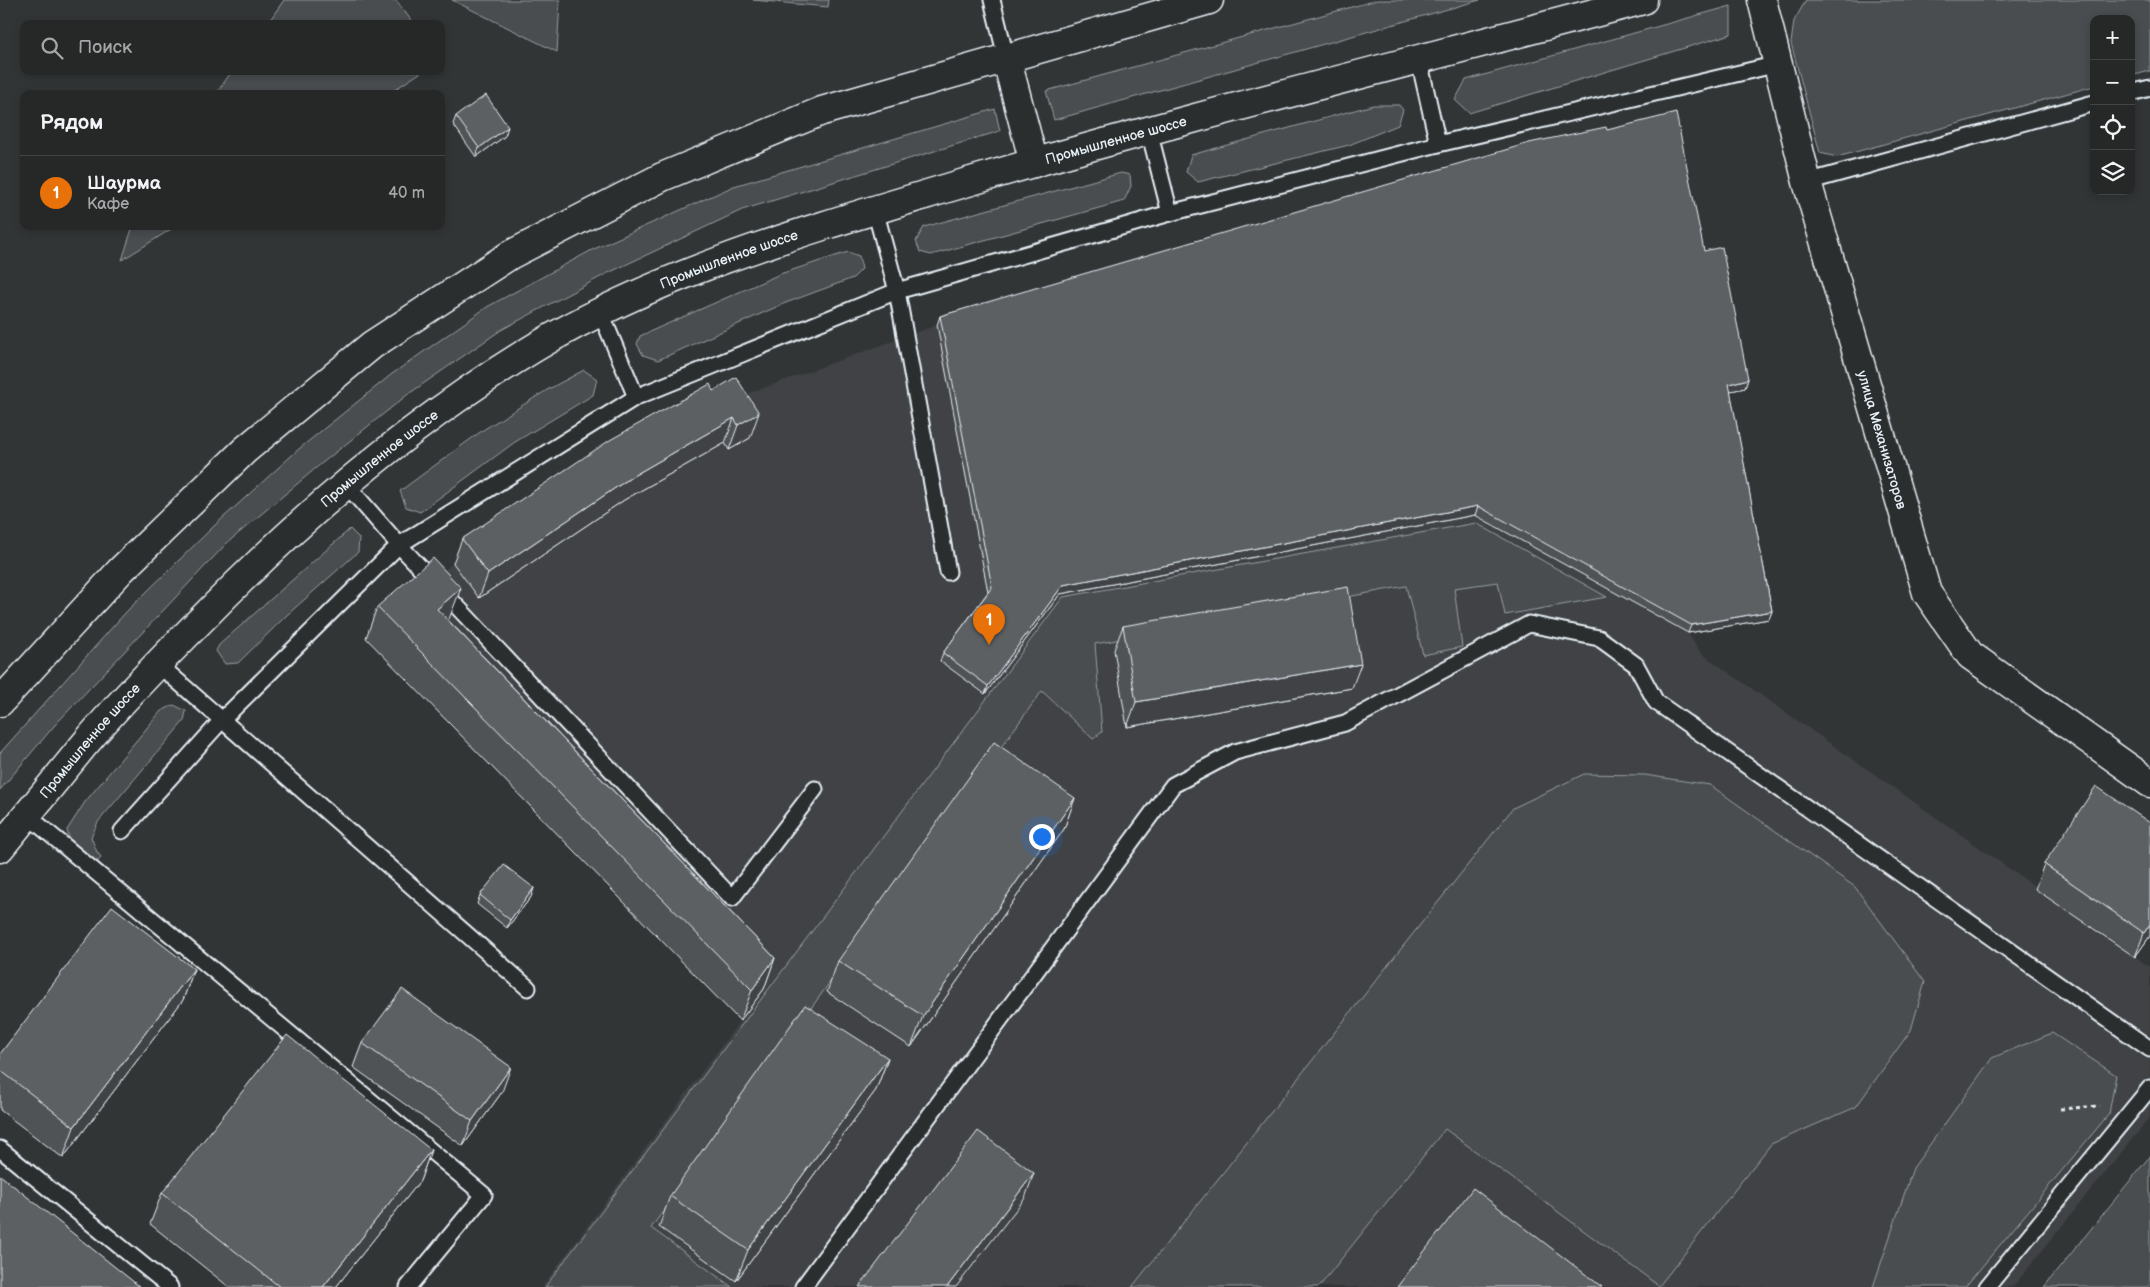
<!DOCTYPE html>
<html lang="ru">
<head>
<meta charset="utf-8">
<style>
	:root { --surface:#262828; --page:#2e3030; --text:#f1f3f6; --muted:#a4a6a8; --line:#424445; --accent:#ff9aa2 }
	body { margin:0; font-family:"Balsamiq Sans",sans-serif; background:var(--page); color:var(--text) }
	.controls { position:absolute; right:15px; top:15px; display:grid; overflow:hidden; border-radius:10px; box-shadow:0 2px 8px #0003 }
	.controls button { width:45px; height:45px; display:grid; place-items:center; padding:0; border:0; border-bottom:1px solid var(--line); background:var(--surface); color:var(--text); font:25px sans-serif }
	.you { position:absolute; left:1041px; top:836px; width:18px; height:18px; margin:-12px; border:4px solid #fff; border-radius:50%; background:#1a73e8; box-shadow:0 0 0 8px #1a73e833 }
	.badge { display:grid; place-items:center; width:32px; height:32px; border-radius:50%; background:var(--accent); color:#fff; font-size:16px; font-weight:700 }
	.pin { position:absolute; translate:-50% -41px; filter:drop-shadow(0 1px 2px #0008) }
	.pin::after { content:''; position:absolute; top:26px; width:18px; height:15px; background:inherit; clip-path:polygon(0 0,100% 0,50% 100%) }
	.list { margin:0; padding:0; list-style:none }
	h2 { display:flex; justify-content:space-between; align-items:center; height:65px; margin:0; padding:0 20px; font-size:21px }
	h2 small { font-size:16px; font-weight:400; color:var(--muted) }
	.list li { display:grid; grid-template-columns:32px 1fr auto; gap:15px; align-items:center; box-sizing:border-box; height:75px; padding:0 20px; border-top:1px solid var(--line) }
	.list b { display:block; font-size:19px; white-space:nowrap }
	.list p { margin:0; font-size:16px; white-space:nowrap; color:var(--muted) }
	.list em { font-size:16px; font-style:normal; color:var(--muted) }
	.icon { flex:none; width:28px; height:28px; fill:none; stroke:currentColor; stroke-width:2; stroke-linecap:round; stroke-linejoin:round }
	.map { position:relative; flex:none; width:2150px; height:1287px; overflow:hidden }
	.search { position:absolute; background:var(--surface); box-shadow:0 2px 8px #0003; left:20px; top:20px; width:425px; height:55px; display:flex; align-items:center; gap:12px; box-sizing:border-box; padding:0 18px; border-radius:10px; color:var(--muted); font-size:19px }
	.panel { position:absolute; background:var(--surface); box-shadow:0 2px 8px #0003; left:20px; top:90px; width:425px; height:140px; border-radius:10px }
	.map>svg:first-child { display:block }
</style>
</head>
<body>
<div class="map">
<svg width="2150" height="1287" viewBox="0 0 2150 1287">
	<rect width="100%" height="100%" fill="#323536"/>
	<filter id="ink" filterUnits="userSpaceOnUse"><feTurbulence type="fractalNoise" baseFrequency=".02" numOctaves="2"/><feDisplacementMap in="SourceGraphic" scale="10" xChannelSelector="R" yChannelSelector="G"/><feConvolveMatrix kernelMatrix="1 2 1 2 8 2 1 2 1" color-interpolation-filters="sRGB"/></filter>
	<g filter="url(#ink)">
		<!-- built -->
		<polygon fill="#3f4244" points="1719,256 1745,388 1726,392 1769,619 1688,634 1701,653 2150,967 2150,1117 2013,1287 542,1287 740,1021 366,638 453,563 727,401 937,325 1701,259"/>
		<!-- green -->
		<g fill="#494d4f" stroke="#989fa4">
			<polygon points="284,0 396,0 414,24 267,24"/>
			<polygon points="452,0 560,0 557,52"/>
			<polygon points="753,0 829,0 828,7"/>
			<polygon points="1377,0 1480,0 1054,120 1046,91"/>
			<polygon points="1806,0 2150,0 2150,71 2131,76 2131,19 2094,19 2094,86 1837,157 1820,153 1791,43 1794,21"/>
			<polygon points="1731,6 1731,34 1469,113 1455,100 1466,80"/>
			<polygon points="232,71 423,71 388,94 216,94"/>
			<polygon points="1373,105 1399,105 1403,110 1398,125 1349,145 1198,182 1186,172 1191,155"/>
			<polygon points="995,109 1000,131 742,210 606,274 501,330 407,395 316,468 227,543 54,726 0,790 0,753 126,612 214,526 300,448 392,374 487,307 592,250 734,186"/>
			<polygon points="1121,173 1130,175 1131,186 1124,201 931,255 920,252 916,241 924,227"/>
			<polygon points="133,226 176,226 122,260"/>
			<polygon points="848,252 859,256 862,269 853,278 783,304 658,360 643,355 637,344 640,336 780,274"/>
			<polygon points="584,370 597,379 593,395 515,442 420,512 406,507 400,491 483,430 547,390"/>
			<polygon points="1476,523 1607,597 1505,615 1498,582 1454,588 1462,647 1423,655 1406,586 1095,644 1102,732 1093,739 1042,691 651,1228 732,1287 545,1287 1063,597"/>
			<polygon points="350,529 359,538 358,552 287,615 238,663 225,664 216,651 219,645"/>
			<path d="M174 705 186 711 184 721 98 822 91 837 97 852 101 857 95 866C82 856 70 847 67 830L85 802 161 711Z"/>
			<polygon points="1584,774 1645,775 1710,785 1855,887 1925,982 1911,1030 1856,1107 1771,1144 1659,1286 1445,1129 1319,1287 1132,1287 1513,808"/>
			<polygon points="2052,1033 2116,1075 2109,1114 1965,1287 1873,1287 1913,1168 1992,1058"/>
			<polygon points="2150,1156 2150,1287 2044,1287"/>
		</g>
		<g fill="none" stroke-linecap="round" stroke-linejoin="round">
			<defs>
				<g id="lane">
					<polyline points="992,0 1006,57"/>
					<polyline points="1419,60 1438,144"/>
					<polyline points="2131,93 2150,88"/>
					<polyline points="1149,131 1170,213"/>
					<polyline points="1807,182 2094,103"/>
					<polyline points="875,210 897,291 948,572"/>
					<polyline points="600,311 636,397"/>
					<polyline points="345,483 399,545 732,898 815,789"/>
					<polyline points="158,664 528,988"/>
					<polyline points="27,815 484,1195 408,1287"/>
					<polyline points="122,831 222,720 399,545 636,397 897,291 1170,213 1438,144 1778,64"/>
					<polyline points="0,1149 170,1287"/>
					<polyline points="803,1287 1173,785 1235,752 1345,723 1529,624 1599,638 1636,665 1656,702 2150,1049"/>
					<polyline points="1987,1287 2150,1088"/>
				</g>
				<g id="street">
					<path id="s1" d="M1762 0 1807 182 1927 593 1970 655 2150 783"/>
				</g>
				<g id="secondary">
					<polyline points="1006,57 1034,163"/>
					<polyline points="0,702 121,570 245,450 372,345 510,255 662,177 822,111 1209,0"/>
					<path id="s2" d="M0 848C28 814 56 779 84 745 121 701 161 660 202 619 302 516 410 423 534 348 665 269 815 228 961 184 1187 117 1416 61 1643 0"/>
				</g>
			</defs>
			<!-- lane casing -->
			<use href="#lane" stroke="#e8f1f8" stroke-width="19"/>
			<!-- street casing -->
			<use href="#street" stroke="#e8f1f8" stroke-width="31"/>
			<!-- secondary casing -->
			<use href="#secondary" stroke="#e8f1f8" stroke-width="31"/>
			<!-- path -->
			<polyline stroke="#e8f1f8" stroke-width="3" stroke-dasharray="4 4" stroke-linecap="butt" points="2060,1109 2100,1106"/>
			<!-- lane -->
			<use href="#lane" stroke="#2a2d2e" stroke-width="15"/>
			<!-- street -->
			<use href="#street" stroke="#2a2d2e" stroke-width="28"/>
			<!-- secondary -->
			<use href="#secondary" stroke="#2a2d2e" stroke-width="28"/>
		</g>
		<!-- wall -->
		<g fill="#4f5355" stroke="#e8f1f8">
			<polygon points="456,116 505,136 476,157 453,124"/>
			<polygon points="1607,130 1704,251 1748,379 1745,388 1730,391 1772,611 1769,619 1688,633 1475,515 1060,594 985,694 940,661 943,653 988,592 937,325 940,316"/>
			<polygon points="713,391 750,438 729,450 725,443 624,500 479,598 453,563 462,539"/>
			<polygon points="377,607 449,619 448,620 775,958 764,989 740,1021 366,638"/>
			<polygon points="1123,626 1352,688 1127,727 1114,650"/>
			<polygon points="1075,798 1064,829 911,1047 827,992 838,961"/>
			<polygon points="2044,864 2150,936 2135,957 2035,889"/>
			<polygon points="534,888 531,897 507,928 477,904 480,895"/>
			<polygon points="194,969 183,1000 63,1158 0,1110 0,1054"/>
			<polygon points="362,1043 502,1092 463,1146 353,1067"/>
			<polygon points="888,1058 876,1090 736,1281 659,1227 670,1196"/>
			<polygon points="431,1150 420,1181 336,1287 229,1287 150,1224 162,1193"/>
		</g>
		<!-- shaded-wall -->
		<g fill="#404345" stroke="#e8f1f8">
			<polygon points="508,127 505,136 476,157 479,148"/>
			<polygon points="1748,379 1745,388 1726,392 1729,384"/>
			<polygon points="759,413 750,438 729,450 738,425"/>
			<polygon points="734,418 725,443 624,500 479,598 488,574 633,476"/>
			<polygon points="1478,506 1475,515 1060,594 985,694 988,686 1063,585"/>
			<polygon points="461,588 449,619 426,640 437,609"/>
			<polygon points="1772,611 1769,619 1688,633 1691,625"/>
			<polygon points="1361,664 1352,688 1127,727 1136,702"/>
			<polygon points="1075,798 1064,829 911,1047 923,1016"/>
			<polygon points="534,888 531,897 507,928 510,920"/>
			<polygon points="2150,924 2150,936 2135,957 2144,933"/>
			<polygon points="775,958 764,989 740,1021 752,990"/>
			<polygon points="194,969 183,1000 63,1158 74,1127"/>
			<polygon points="888,1058 876,1090 736,1281 748,1250"/>
			<polygon points="511,1067 502,1092 463,1146 472,1121"/>
			<polygon points="431,1150 420,1181 336,1287 323,1287"/>
			<polygon points="1034,1173 1025,1198 956,1287 947,1287"/>
		</g>
		<!-- building -->
		<g fill="#5c6063" stroke="#e8f1f8">
			<polygon points="486,95 508,127 479,148 456,116"/>
			<polygon points="1676,113 1704,251 1722,247 1748,379 1729,384 1772,611 1691,625 1478,506 1063,585 988,686 943,653 992,587 940,316 1529,143 1606,127 1607,130"/>
			<polygon points="736,377 759,413 738,425 734,418 633,476 488,574 462,539 610,440 710,384 713,391"/>
			<polygon points="433,558 461,588 437,609 775,958 752,990 377,607"/>
			<polygon points="1348,587 1361,664 1136,702 1123,626"/>
			<polygon points="994,742 1075,798 923,1016 838,961"/>
			<polygon points="2096,786 2150,823 2150,924 2144,933 2044,864"/>
			<polygon points="504,865 534,888 510,920 480,895"/>
			<polygon points="112,906 194,969 74,1127 0,1070 0,1054"/>
			<polygon points="402,989 511,1067 472,1121 362,1043"/>
			<polygon points="805,1005 888,1058 748,1250 670,1196"/>
			<polygon points="287,1035 431,1150 323,1287 280,1287 162,1193"/>
			<polygon points="978,1131 1034,1173 947,1287 859,1287"/>
			<polygon points="0,1175 140,1287 0,1287"/>
			<polygon points="1473,1188 1602,1287 1397,1287"/>
		</g>
	</g>
	<g text-anchor="middle" stroke-width="4" stroke-linejoin="round" paint-order="stroke">
		<!-- street labels -->
		<g font-size="14" fill="#e8f1f8" stroke="#2a2d2e">
			<text dy="5" stroke="none"><textPath href="#s2" startOffset="1355">Промышленное шоссе</textPath></text>
			<text dy="5" stroke="none"><textPath href="#s2" startOffset="950">Промышленное шоссе</textPath></text>
			<text dy="5" stroke="none"><textPath href="#s1" startOffset="456">улица Механизаторов</textPath></text>
			<text dy="5" stroke="none"><textPath href="#s2" startOffset="545">Промышленное шоссе</textPath></text>
			<text dy="5" stroke="none"><textPath href="#s2" startOffset="140">Промышленное шоссе</textPath></text>
		</g>
	</g>
</svg>
<div class="controls">
<button>+</button>
<button>−</button>
<button><svg class="icon" aria-label="locate" viewBox="0 0 24 24"><circle cx="12" cy="12" r="6"/><path d="M12 2v4M12 18v4M2 12h4M18 12h4"/></svg></button>
<button><svg class="icon" aria-label="layers" viewBox="0 0 24 24"><path d="M12 4l9 5-9 5-9-5zM3 14l9 5 9-5"/></svg></button>
</div>
<div class="you"></div>
<div class="pin badge" style="left:989px;top:645px;background:#e8710a">1</div>
<div class="search"><svg class="icon" aria-label="search" viewBox="0 0 24 24"><circle cx="10" cy="10" r="6"/><path d="M15 15l6 6"/></svg>Поиск</div>
<section class="panel">
<h2>Рядом<small></small></h2>
<ul class="list">
<li><span class="badge" style="background:#e8710a">1</span><div><b>Шаурма</b><p>Кафе</p></div><em>40 m</em></li>
</ul>
</section>
</div>
</body>
</html>
